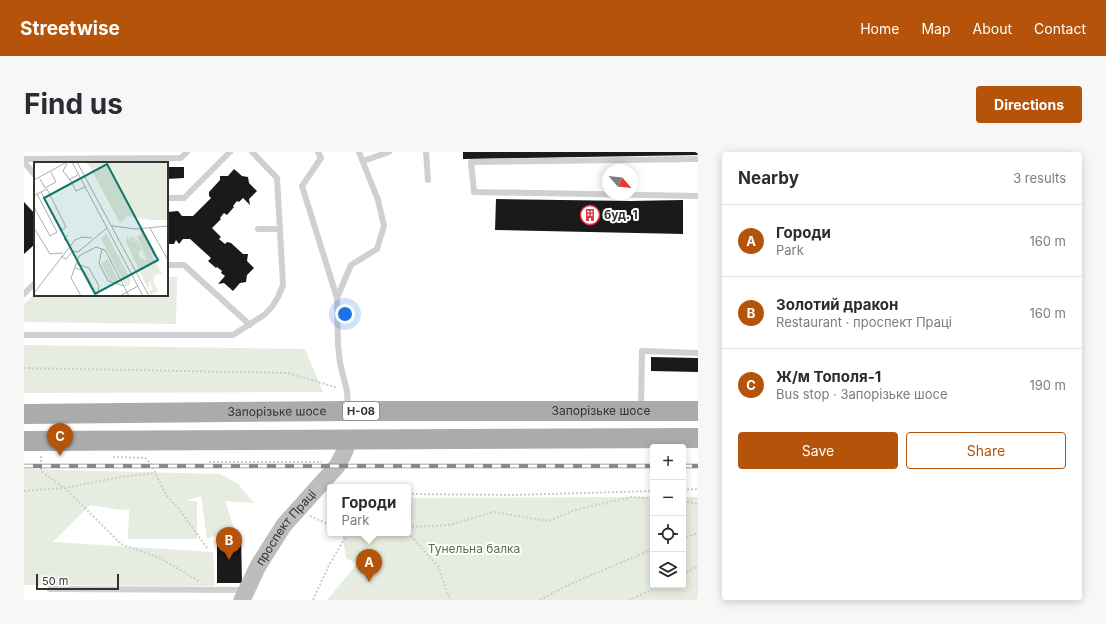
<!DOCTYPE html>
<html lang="en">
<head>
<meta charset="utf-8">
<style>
	:root { --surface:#fff; --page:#f7f7f7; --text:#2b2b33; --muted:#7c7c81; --line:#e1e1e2; --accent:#b45309 }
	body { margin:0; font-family:Inter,sans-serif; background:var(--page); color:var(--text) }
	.controls { position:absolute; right:12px; bottom:12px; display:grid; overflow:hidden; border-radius:4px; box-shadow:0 2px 10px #0003 }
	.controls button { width:36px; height:36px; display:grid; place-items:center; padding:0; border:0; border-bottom:1px solid var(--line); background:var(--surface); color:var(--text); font:20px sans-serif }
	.compass { position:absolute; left:578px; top:12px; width:36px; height:36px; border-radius:50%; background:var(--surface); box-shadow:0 2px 10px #0003; rotate:118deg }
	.scale { position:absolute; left:12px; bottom:10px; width:83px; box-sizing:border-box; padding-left:4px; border:2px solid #333; border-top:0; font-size:11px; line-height:14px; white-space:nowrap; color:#333; -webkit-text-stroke:3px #fff; paint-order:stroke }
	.you { position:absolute; left:321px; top:162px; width:14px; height:14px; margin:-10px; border:3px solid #fff; border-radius:50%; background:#1a73e8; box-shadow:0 0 0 6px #1a73e833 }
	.badge { display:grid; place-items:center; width:26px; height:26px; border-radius:50%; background:var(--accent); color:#fff; font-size:13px; font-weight:700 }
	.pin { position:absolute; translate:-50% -33px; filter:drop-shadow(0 1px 2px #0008) }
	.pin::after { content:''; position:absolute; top:21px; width:14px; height:12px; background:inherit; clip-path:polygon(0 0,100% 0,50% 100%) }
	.popup { position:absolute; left:303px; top:332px; width:84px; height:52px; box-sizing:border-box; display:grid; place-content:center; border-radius:4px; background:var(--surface); filter:drop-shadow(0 1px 3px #0005); font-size:13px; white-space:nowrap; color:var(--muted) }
	.popup b { font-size:15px; color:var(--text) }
	.popup::after { content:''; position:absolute; left:50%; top:100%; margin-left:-8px; border:8px solid transparent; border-top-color:var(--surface) }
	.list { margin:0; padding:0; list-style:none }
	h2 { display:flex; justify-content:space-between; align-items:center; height:52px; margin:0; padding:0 16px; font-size:17px }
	h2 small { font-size:13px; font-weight:400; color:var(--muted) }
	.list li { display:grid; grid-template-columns:26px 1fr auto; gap:12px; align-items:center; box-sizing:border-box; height:72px; padding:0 16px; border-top:1px solid var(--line) }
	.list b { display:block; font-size:15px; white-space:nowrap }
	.list p { margin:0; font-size:13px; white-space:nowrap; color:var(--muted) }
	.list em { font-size:13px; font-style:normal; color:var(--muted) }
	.actions { display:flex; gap:8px; padding:12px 16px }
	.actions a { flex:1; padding:9px 0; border:1px solid var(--accent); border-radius:4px; text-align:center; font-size:14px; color:var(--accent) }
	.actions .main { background:var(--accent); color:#fff }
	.icon { flex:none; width:22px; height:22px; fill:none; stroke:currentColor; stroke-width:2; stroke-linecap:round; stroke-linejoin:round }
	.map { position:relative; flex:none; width:674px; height:448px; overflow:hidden; border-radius:4px }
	header { display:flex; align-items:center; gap:24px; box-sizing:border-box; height:56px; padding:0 20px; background:var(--accent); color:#fff }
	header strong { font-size:19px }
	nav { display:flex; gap:22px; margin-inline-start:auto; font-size:14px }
	.intro { display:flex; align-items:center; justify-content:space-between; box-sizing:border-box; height:96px; padding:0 24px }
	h1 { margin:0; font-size:28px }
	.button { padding:10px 18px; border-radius:4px; background:var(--accent); color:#fff; font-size:14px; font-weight:700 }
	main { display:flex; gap:24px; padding:0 24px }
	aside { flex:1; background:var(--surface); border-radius:4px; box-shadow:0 2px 10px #0003 }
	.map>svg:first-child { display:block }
</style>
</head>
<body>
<header>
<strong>Streetwise</strong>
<nav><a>Home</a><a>Map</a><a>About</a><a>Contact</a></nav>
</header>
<div class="intro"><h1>Find us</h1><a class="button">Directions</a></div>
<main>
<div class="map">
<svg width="674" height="448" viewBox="0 0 674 448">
	<rect width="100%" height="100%" fill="#fff"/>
	<!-- green -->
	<g fill="#e6ecdf">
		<polygon points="143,125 153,125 152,172 0,170 0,152 11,142 143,143"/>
		<polygon points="0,193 281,197 299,240 0,241"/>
		<polygon points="0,317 196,322 214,332 230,351 201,349 210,376 183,387 177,344 162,349 173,349 173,387 104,387 105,357 98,358 66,353 29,390 189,400 191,434 0,433"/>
		<polygon points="629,345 629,433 659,433 659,345 674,345 674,448 303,448 333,412 322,406 318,381 384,381 384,346"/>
	</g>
	<!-- building -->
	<g fill="#1a1a1a">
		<polygon points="439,0 674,0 674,3 439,7"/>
		<polygon points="143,15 160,15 160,26 143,27"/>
		<polygon points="210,17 218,24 224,25 225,31 233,39 225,47 226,53 219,46 215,50 213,49 209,54 210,55 203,63 200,61 196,66 197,67 188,76 197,85 195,87 201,92 203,90 207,91 219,102 224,102 223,109 230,116 223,123 222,130 216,131 209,139 200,131 194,132 201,124 197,121 198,119 193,115 192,116 184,109 187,106 166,87 159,87 155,92 152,88 150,92 143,92 143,60 154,59 158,64 169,64 187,46 185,44 185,40 196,28 196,24 204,24"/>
		<polygon points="472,47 606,49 659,48 659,82 471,78"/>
		<polygon points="0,50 11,62 11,92 0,102"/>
		<polygon points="627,205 674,206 674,220 627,219"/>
		<polygon points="193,384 217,384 218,431 193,431"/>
	</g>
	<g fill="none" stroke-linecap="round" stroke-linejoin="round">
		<!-- path -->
		<g stroke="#cdcdcd" stroke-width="2" stroke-dasharray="2 2" stroke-linecap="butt">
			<polyline points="0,216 264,221 314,236"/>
			<polyline points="17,304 17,319 43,338 97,392 136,406 175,429"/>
			<polyline points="89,305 121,306 127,312 142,343 155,357 183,396"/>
			<polyline points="185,310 298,310"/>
			<polyline points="659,338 674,337"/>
			<polyline points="0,339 40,336 96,325 131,321"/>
			<polyline points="384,342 490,343 629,339"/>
			<polyline points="659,349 674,352"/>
			<polyline points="286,364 306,373"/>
			<polyline points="384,375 425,373 470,360 524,369 551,358 607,345 629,346"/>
			<polyline points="384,381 414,414 426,448"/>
			<polyline points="659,386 674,381"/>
			<polyline points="659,422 674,414"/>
			<polyline points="289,448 305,413 324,381 327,383 334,381"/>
			<polyline points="516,448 544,433 629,397"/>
			<polyline points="605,448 639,433"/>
		</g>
		<!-- lane -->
		<g stroke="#d0d0d0" stroke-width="6">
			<polyline points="294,0 297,6 278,34 313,146 314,193 316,211 323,239 324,256"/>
			<polyline points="402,0 404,28"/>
			<polyline points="0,7 157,6 163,0"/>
			<polyline points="674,7 447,10 450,40 674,44"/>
			<polyline points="339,9 365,0"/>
			<polyline points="0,10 11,23"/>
			<polyline points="143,46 160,46 206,0"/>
			<polyline points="234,77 256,77"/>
			<polyline points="143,113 160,113 226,173"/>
			<polyline points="0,142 11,131"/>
			<polyline points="313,146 327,113 353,97 360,74 354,48 335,0"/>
			<polyline points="0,183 209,183 240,163 248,155 254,145 259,133 253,26 228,0"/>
			<polyline points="617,256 618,199 674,201"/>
			<polyline points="26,437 220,438"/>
		</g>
		<!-- secondary -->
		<path stroke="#bdbdbd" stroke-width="17" id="s1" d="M218 448 234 414 260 373 313 314 319 303 325 288"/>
		<!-- primary -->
		<g stroke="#ababab" stroke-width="20">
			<path id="s2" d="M0 262 324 259H674"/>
			<polyline points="0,289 674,286"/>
		</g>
		<defs>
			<g id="rail">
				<polyline points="0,314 629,314"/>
				<polyline points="659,314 674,314"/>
			</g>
		</defs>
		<!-- rail casing -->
		<use href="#rail" stroke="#888" stroke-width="4.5"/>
		<!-- rail -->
		<use href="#rail" stroke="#fff" stroke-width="3" stroke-dasharray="9" stroke-linecap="butt"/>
	</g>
	<!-- icons -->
	<defs>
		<symbol id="building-ring" viewBox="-11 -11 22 22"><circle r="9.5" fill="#fff" stroke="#e63946" stroke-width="1.5"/><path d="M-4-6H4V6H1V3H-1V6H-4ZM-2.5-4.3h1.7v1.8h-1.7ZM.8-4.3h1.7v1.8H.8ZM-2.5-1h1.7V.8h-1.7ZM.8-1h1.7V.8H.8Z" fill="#e63946"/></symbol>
	</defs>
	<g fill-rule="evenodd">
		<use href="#building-ring" x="555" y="52" width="22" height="22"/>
	</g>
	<g text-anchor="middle" stroke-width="4" stroke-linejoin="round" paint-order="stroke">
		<!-- shield labels -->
		<rect fill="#fff" stroke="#707070" stroke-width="1" x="319" y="250" width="36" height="18" rx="3"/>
		<g font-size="11" font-weight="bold" fill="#333">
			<text x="337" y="263">Н-08</text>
		</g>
		<!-- poi labels -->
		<g font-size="12" font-weight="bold" fill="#333" stroke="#fff" text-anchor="start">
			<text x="580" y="67">буд. 1</text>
		</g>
		<!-- street labels -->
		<g font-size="12" fill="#333" stroke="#fff">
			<text dy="4" stroke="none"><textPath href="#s2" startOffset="577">Запорізьке шосе</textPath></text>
			<text dy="4" stroke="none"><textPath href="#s2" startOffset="253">Запорізьке шосе</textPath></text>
			<text dy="4" stroke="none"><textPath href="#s1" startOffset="85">проспект Праці</textPath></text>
		</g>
		<!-- park labels -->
		<g font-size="12" fill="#56703f" stroke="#fff">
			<text x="450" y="401">Тунельна балка</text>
		</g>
	</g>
	<!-- overview -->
	<g transform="translate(10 10)">
		<rect width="134" height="134" fill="#fff"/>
		<path d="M53 0H134V58H116L94 54 86 61ZM72 71 96 116V122L92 125 67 77ZM108 72 128 112H122L119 120 124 129 117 133 115 130 119 127 116 121 122 111 115 121V129L92 80 93 73 95 77 98 74 102 77 96 81 103 78 108 88 104 90 106 96 113 98 103 75ZM74 97 86 122 75 118 67 101Z" fill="#e6ecdf"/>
		<path fill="none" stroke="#adadad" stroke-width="1" d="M38 0 109 134M43 0 115 134M33 1 29 9 37 19M44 13 36 17 42 29 51 25M6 17 11 26 22 20 17 10M0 18 33 0M3 32 7 30 28 68 32 65 13 27 7 30M0 34 3 32 23 70 16 74 0 45M78 64 102 67 134 64M0 66 16 92 29 91M116 66 134 98M106 67 121 95M34 73 30 77 36 83M68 87 65 101 74 119 90 124M27 94 32 97 39 89 44 90 73 66M43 102 55 106 65 124 63 134M41 106 50 109 62 131M0 131 41 78 48 75 58 76M47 134 37 116 45 94 62 85 71 88 95 134M86 134 104 124"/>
		<path fill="#0f766e" fill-opacity="0.15" stroke="#0f766e" stroke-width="2" d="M73 2 124 98 61 132 10 36Z"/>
		<rect width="134" height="134" fill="none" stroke="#333" stroke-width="2"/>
	</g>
</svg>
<div class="controls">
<button>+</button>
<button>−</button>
<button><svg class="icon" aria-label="locate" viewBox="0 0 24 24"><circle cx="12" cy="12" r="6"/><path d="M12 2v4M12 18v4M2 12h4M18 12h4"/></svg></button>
<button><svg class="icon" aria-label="layers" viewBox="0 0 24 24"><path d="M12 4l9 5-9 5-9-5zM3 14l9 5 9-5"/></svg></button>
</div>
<svg class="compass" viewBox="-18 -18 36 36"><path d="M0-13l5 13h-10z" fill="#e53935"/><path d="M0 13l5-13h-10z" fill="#7c7c81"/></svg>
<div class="scale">50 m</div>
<div class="you"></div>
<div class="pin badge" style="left:345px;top:430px">A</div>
<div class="popup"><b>Городи</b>Park</div>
<div class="pin badge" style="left:205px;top:408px">B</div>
<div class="pin badge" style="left:36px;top:304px">C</div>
</div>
<aside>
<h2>Nearby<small>3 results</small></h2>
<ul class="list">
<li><span class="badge">A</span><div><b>Городи</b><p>Park</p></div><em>160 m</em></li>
<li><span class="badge">B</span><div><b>Золотий дракон</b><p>Restaurant · проспект Праці</p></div><em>160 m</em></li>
<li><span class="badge">C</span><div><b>Ж/м Тополя-1</b><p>Bus stop · Запорізьке шосе</p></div><em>190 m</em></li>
</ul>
<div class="actions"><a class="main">Save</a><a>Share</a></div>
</aside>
</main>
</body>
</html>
